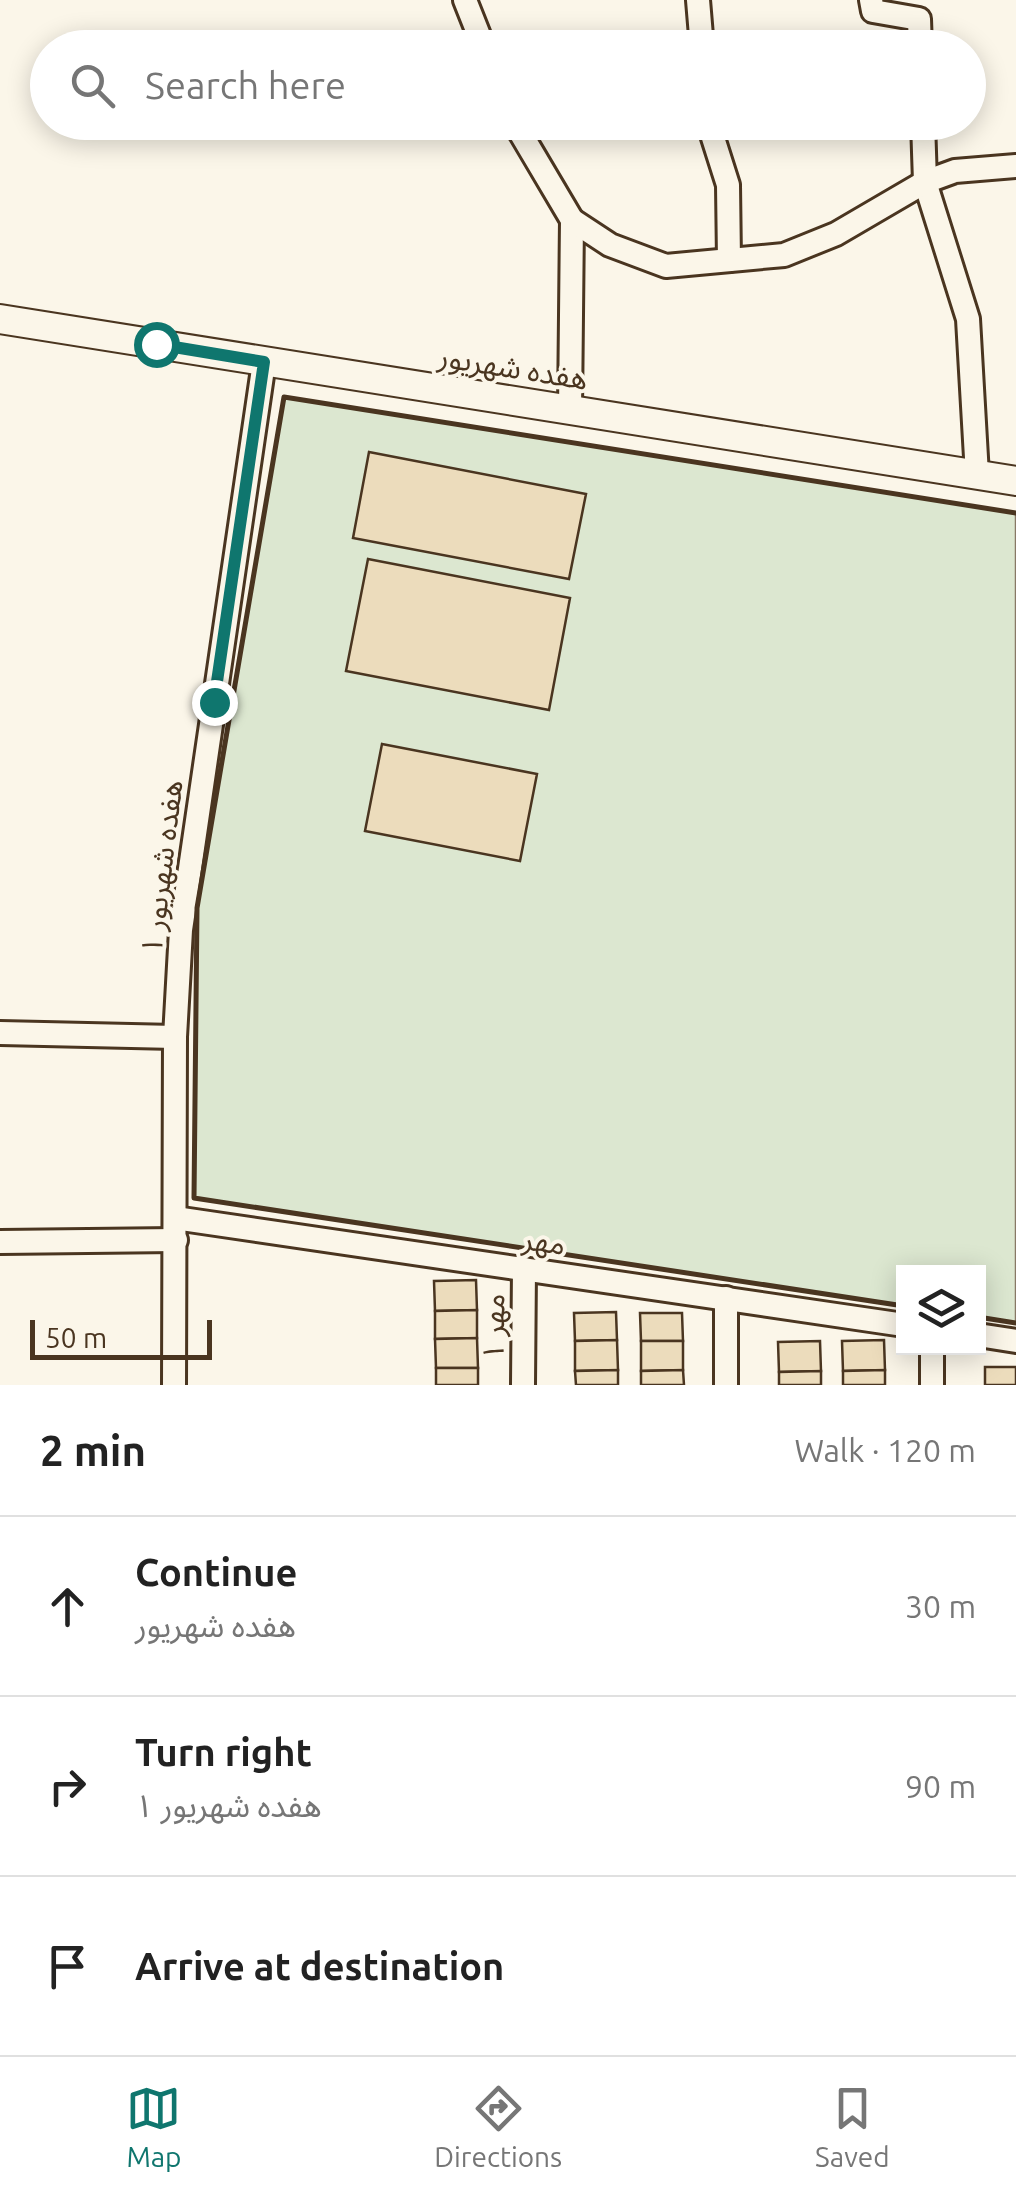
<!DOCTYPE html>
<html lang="en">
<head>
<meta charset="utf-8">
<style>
	:root { --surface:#fff; --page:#f2f2f2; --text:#222; --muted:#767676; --line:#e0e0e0; --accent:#0f766e }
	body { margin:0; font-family:Ubuntu,"Noto Sans Arabic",sans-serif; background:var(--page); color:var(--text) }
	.controls { position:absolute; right:30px; bottom:30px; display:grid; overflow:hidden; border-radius:0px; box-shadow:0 5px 25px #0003 }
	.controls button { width:90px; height:90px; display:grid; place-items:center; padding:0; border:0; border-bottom:2px solid var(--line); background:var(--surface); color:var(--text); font:50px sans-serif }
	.scale { position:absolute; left:30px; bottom:25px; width:182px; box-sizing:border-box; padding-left:10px; border:5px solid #4a3520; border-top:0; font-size:28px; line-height:35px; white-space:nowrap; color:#4a3520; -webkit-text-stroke:8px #fbf6e9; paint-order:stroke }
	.stop { position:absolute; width:30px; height:30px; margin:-22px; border:8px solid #0f766e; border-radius:50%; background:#fff }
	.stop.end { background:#0f766e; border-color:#fff; box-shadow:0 2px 10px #0008 }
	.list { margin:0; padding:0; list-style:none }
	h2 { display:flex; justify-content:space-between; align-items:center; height:130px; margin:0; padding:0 40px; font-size:42px }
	h2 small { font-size:32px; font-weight:400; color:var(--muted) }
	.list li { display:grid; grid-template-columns:65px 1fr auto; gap:30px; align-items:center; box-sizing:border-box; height:180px; padding:0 40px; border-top:2px solid var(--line) }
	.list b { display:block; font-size:38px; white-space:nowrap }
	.list p { margin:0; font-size:32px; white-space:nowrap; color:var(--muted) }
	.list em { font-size:32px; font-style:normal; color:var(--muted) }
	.icon { flex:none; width:55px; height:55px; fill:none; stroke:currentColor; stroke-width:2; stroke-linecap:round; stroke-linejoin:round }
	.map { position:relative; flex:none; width:1016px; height:1385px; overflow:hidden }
	.search { position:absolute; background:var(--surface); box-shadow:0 5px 25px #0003; left:30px; right:30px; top:30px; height:110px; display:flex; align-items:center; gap:25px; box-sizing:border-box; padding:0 35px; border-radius:55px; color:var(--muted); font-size:38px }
	.sheet { height:670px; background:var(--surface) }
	nav { display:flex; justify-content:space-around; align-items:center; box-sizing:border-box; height:140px; border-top:2px solid var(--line); background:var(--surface); font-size:28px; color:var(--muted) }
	nav a { display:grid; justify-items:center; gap:5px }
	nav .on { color:var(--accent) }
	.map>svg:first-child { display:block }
</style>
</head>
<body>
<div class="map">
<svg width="1016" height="1385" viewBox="0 0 1016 1385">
	<rect width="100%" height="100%" fill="#fbf6e9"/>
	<!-- park -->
	<polygon fill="#dce7d0" stroke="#887966" stroke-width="2.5" points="284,397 1016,513 1016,1323 979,1317 978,1272 904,1272 903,1306 194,1198 197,908"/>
	<!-- building -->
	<g fill="#ecdcbc" stroke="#4a3520" stroke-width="2.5">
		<polygon points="369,452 586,494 569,579 353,538"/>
		<polygon points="368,559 570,598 549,710 346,671"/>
		<polygon points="382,744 537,774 520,861 365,831"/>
		<polygon points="476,1280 477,1310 435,1311 434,1281"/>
		<polygon points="477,1310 477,1338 435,1339 435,1311"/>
		<polygon points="616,1312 617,1340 575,1341 574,1313"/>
		<polygon points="640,1313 682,1313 683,1341 641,1341"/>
		<polygon points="477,1338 478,1368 436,1368 435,1339"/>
		<polygon points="617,1340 618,1370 575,1371 575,1341"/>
		<polygon points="884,1340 885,1370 843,1371 842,1341"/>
		<polygon points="641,1341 683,1341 683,1370 641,1371"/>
		<polygon points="820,1341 821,1371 779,1372 778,1342"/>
		<rect x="985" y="1367" width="31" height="18"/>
		<rect x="436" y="1368" width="42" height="17"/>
		<polygon points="618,1370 618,1385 576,1385 575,1371"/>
		<polygon points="683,1370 684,1385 641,1385 641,1371"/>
		<polygon points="885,1370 885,1385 843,1385 843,1371"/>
		<polygon points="821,1371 821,1385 779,1385 779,1372"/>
	</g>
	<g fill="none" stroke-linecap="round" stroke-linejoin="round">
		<defs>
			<g id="minor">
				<polyline points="465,0 484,48"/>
				<polyline points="698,0 702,48"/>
				<polyline points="871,0 873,11 919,19 920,48"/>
				<polyline points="514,122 572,220 570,410"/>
				<polyline points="708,122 728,185 729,260"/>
				<polyline points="923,122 925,182 968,319 977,475"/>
				<polyline points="572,220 610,245 666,266 784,255 836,234 925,182 955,171 1016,166"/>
				<polyline points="0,1033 175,1037"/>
				<polyline points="175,1218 904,1325"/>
				<polyline points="0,1242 176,1240"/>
				<polyline points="726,1298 726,1385"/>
				<polyline points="978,1335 1016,1341"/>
				<polyline points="174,1385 175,1037 181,930 264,362"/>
				<polyline points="523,1385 524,1269"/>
				<polyline points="932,1385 932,1348"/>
			</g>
			<polyline id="tertiary" points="0,319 1016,481"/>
		</defs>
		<!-- minor casing -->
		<use href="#minor" stroke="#4a3520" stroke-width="28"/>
		<!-- tertiary casing -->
		<use href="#tertiary" stroke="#4a3520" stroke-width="32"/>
		<!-- minor -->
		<use href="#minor" stroke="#fbf6e9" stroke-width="22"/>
		<!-- tertiary -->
		<use href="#tertiary" stroke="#fbf6e9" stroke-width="28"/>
		<!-- wall -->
		<g stroke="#4a3520" stroke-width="5">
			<polyline points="904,1306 194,1198 197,908 284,397 1016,513"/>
			<polyline points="978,1317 1016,1323"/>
		</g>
	</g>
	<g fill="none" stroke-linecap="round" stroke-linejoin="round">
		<!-- route -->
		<polyline stroke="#0f766e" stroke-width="12" points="156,344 264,362 214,702"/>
	</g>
	<g text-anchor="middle" stroke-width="8" stroke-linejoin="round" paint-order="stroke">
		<!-- street labels -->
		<g font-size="30" fill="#4a3520" stroke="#fbf6e9">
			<text transform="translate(513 368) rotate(9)" y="10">هفده شهریور</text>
			<text transform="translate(162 867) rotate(-83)" y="10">هفده شهریور ۱</text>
			<text transform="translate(544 1242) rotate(8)" y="10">مهر</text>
			<text transform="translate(494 1327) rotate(-89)" y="10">مهر ۱</text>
		</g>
	</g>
</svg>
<div class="controls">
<button><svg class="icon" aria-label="layers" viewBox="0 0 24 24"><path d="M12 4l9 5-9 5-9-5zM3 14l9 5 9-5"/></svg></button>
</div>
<div class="scale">50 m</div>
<div class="stop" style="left:156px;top:344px"></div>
<div class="stop end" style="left:214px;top:702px"></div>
<div class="search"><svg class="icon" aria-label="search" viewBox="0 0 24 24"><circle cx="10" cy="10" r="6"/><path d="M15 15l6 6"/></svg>Search here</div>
</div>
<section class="sheet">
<h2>2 min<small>Walk · 120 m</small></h2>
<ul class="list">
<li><svg class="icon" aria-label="ahead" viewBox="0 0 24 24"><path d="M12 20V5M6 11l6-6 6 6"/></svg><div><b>Continue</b><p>هفده شهریور</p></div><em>30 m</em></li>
<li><svg class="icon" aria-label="right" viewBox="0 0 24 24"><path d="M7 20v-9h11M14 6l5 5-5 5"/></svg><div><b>Turn right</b><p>هفده شهریور ۱</p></div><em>90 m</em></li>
<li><svg class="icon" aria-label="arrive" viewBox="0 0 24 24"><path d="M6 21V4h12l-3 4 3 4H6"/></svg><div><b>Arrive at destination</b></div></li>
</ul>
</section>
<nav>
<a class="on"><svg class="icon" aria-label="map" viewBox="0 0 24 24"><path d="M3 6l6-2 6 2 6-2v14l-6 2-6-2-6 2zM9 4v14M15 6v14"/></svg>Map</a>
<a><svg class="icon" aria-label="directions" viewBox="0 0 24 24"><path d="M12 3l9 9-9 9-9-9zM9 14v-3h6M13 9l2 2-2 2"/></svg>Directions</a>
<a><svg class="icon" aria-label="saved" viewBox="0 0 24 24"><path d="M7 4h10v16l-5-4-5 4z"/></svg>Saved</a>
</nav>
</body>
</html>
